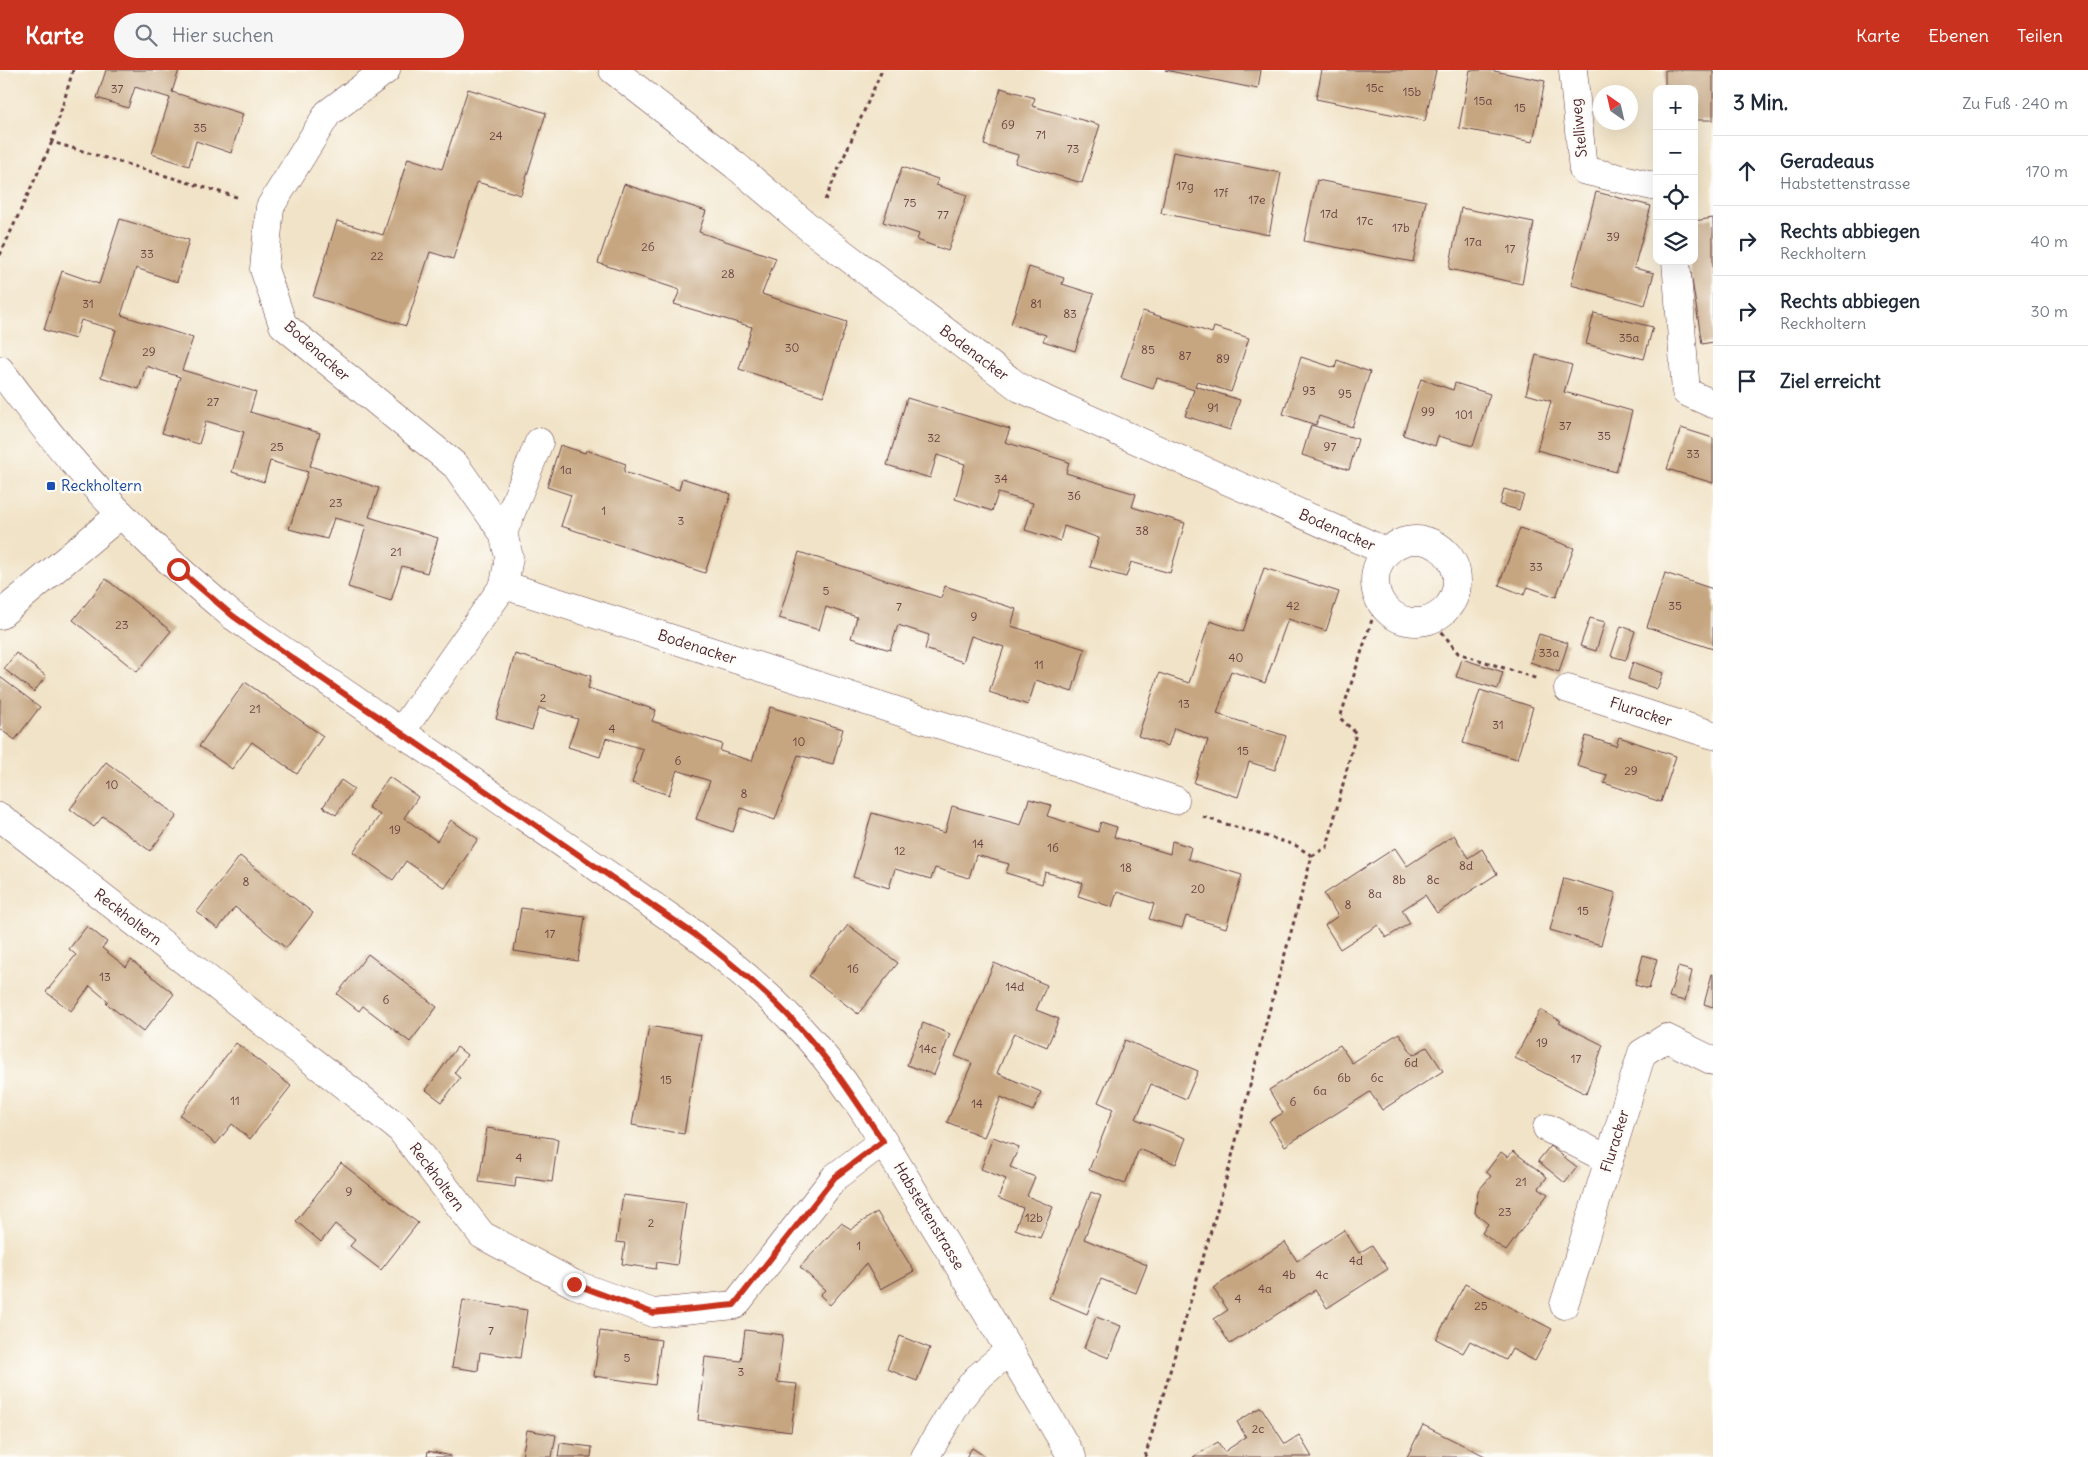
<!DOCTYPE html>
<html lang="de">
<head>
<meta charset="utf-8">
<style>
	:root { --surface:#fff; --page:#f6f6f7; --text:#1f2937; --muted:#747a83; --line:#e0e1e3; --accent:#c8321e }
	body { margin:0; font-family:Delius,sans-serif; background:var(--page); color:var(--text) }
	.controls { position:absolute; right:15px; top:15px; display:grid; overflow:hidden; border-radius:10px; box-shadow:0 5px 20px #0002 }
	.controls button { width:45px; height:45px; display:grid; place-items:center; padding:0; border:0; border-bottom:1px solid var(--line); background:var(--surface); color:var(--text); font:25px sans-serif }
	.compass { position:absolute; left:1593px; top:15px; width:45px; height:45px; border-radius:50%; background:var(--surface); box-shadow:0 5px 20px #0002; rotate:326deg }
	.stop { position:absolute; width:15px; height:15px; margin:-11px; border:4px solid #c8321e; border-radius:50%; background:#fff }
	.stop.end { background:#c8321e; border-color:#fff; box-shadow:0 1px 5px #0008 }
	.list { margin:0; padding:0; list-style:none }
	h2 { display:flex; justify-content:space-between; align-items:center; height:65px; margin:0; padding:0 20px; font-size:21px }
	h2 small { font-size:16px; font-weight:400; color:var(--muted) }
	.list li { display:grid; grid-template-columns:32px 1fr auto; gap:15px; align-items:center; box-sizing:border-box; height:70px; padding:0 20px; border-top:1px solid var(--line) }
	.list b { display:block; font-size:19px; white-space:nowrap }
	.list p { margin:0; font-size:16px; white-space:nowrap; color:var(--muted) }
	.list em { font-size:16px; font-style:normal; color:var(--muted) }
	.icon { flex:none; width:28px; height:28px; fill:none; stroke:currentColor; stroke-width:2; stroke-linecap:round; stroke-linejoin:round }
	.map { position:relative; flex:none; width:1713px; height:1387px; overflow:hidden }
	header { display:flex; align-items:center; gap:30px; box-sizing:border-box; height:70px; padding:0 25px; background:var(--accent); color:#fff }
	header strong { font-size:24px }
	nav { display:flex; gap:28px; margin-inline-start:auto; font-size:18px }
	.search { width:350px; height:45px; background:var(--page); display:flex; align-items:center; gap:12px; box-sizing:border-box; padding:0 18px; border-radius:28px; color:var(--muted); font-size:19px }
	main { display:flex }
	aside { flex:1; background:var(--surface) }
	.map>svg:first-child { display:block }
</style>
</head>
<body>
<header>
<strong>Karte</strong>
<div class="search"><svg class="icon" aria-label="search" viewBox="0 0 24 24"><circle cx="10" cy="10" r="6"/><path d="M15 15l6 6"/></svg>Hier suchen</div>
<nav><a>Karte</a><a>Ebenen</a><a>Teilen</a></nav>
</header>
<main>
<div class="map">
<svg width="1713" height="1387" viewBox="0 0 1713 1387">
	<rect width="100%" height="100%" fill="#fdfcf7"/>
	<filter id="ink" filterUnits="userSpaceOnUse"><feTurbulence type="fractalNoise" baseFrequency=".02" numOctaves="2"/><feDisplacementMap in="SourceGraphic" scale="10" xChannelSelector="R" yChannelSelector="G"/><feConvolveMatrix kernelMatrix="1 2 1 2 8 2 1 2 1" color-interpolation-filters="sRGB"/></filter>
	<filter id="wash" filterUnits="userSpaceOnUse"><feTurbulence type="fractalNoise" baseFrequency=".0096" numOctaves="4" result="noise"/><feDisplacementMap in="SourceGraphic" scale="20" xChannelSelector="R" yChannelSelector="G"/><feGaussianBlur stdDeviation="1.12" result="paint"/><feColorMatrix in="noise" values="0 0 0 0 0 0 0 0 0 0 0 0 0 0 0 0 0 1.4 0 .05"/><feComposite in="paint" operator="in"/></filter>
	<g filter="url(#wash)">
		<rect width="100%" height="100%" fill="#f1e3c7"/>
		<g id="blocks">
			<!-- building -->
			<g fill="#c6a681">
				<polygon points="106,0 179,0 172,22 243,44 231,83 196,71 189,96 152,84 170,28 135,17 128,38 97,28"/>
				<polygon points="1165,0 1261,0 1258,19"/>
				<polygon points="1322,0 1436,0 1425,51 1316,29"/>
				<polygon points="1470,0 1489,0 1545,11 1533,72 1459,58"/>
				<polygon points="1665,0 1713,0 1713,50 1694,50 1694,19 1665,19"/>
				<polygon points="1001,18 1035,28 1032,36 1100,55 1082,113 1015,93 1018,85 984,75"/>
				<polygon points="468,19 546,43 521,125 477,112 453,189 430,182 406,256 313,227 337,151 383,165 408,88 442,99"/>
				<polygon points="1173,82 1281,103 1269,165 1161,143"/>
				<polygon points="902,97 938,109 936,115 967,125 948,181 917,170 919,164 883,152"/>
				<polygon points="1317,110 1426,131 1413,192 1304,171"/>
				<polygon points="624,114 706,141 699,162 776,188 762,224 847,252 823,326 739,299 752,257 674,234 680,220 598,193"/>
				<polygon points="1596,122 1651,136 1634,198 1654,203 1645,235 1571,215"/>
				<polygon points="1461,138 1534,152 1522,214 1449,199"/>
				<polygon points="1713,148 1713,272 1702,274 1689,191 1694,191 1694,151"/>
				<polygon points="120,149 189,170 177,212 136,198 121,245 193,268 182,300 256,322 250,342 320,363 310,396 379,418 369,447 438,468 427,503 402,496 391,531 348,517 366,456 334,448 327,469 289,459 308,402 270,391 264,412 232,402 244,362 206,351 199,374 162,363 180,307 146,296 139,319 101,307 116,260 81,250 75,269 44,260 62,201 99,214"/>
				<polygon points="1029,197 1064,208 1062,214 1094,224 1075,281 1043,271 1046,265 1011,254"/>
				<polygon points="1143,241 1212,263 1214,257 1249,268 1231,322 1197,311 1195,316 1240,330 1230,360 1185,346 1194,320 1157,308 1153,319 1121,308"/>
				<polygon points="1594,243 1653,257 1644,289 1586,274"/>
				<polygon points="1536,285 1572,295 1564,322 1632,341 1616,402 1537,380 1551,331 1526,324"/>
				<polygon points="1301,287 1335,298 1337,290 1370,302 1352,357 1319,346 1316,355 1283,344"/>
				<polygon points="1421,309 1453,320 1455,313 1490,324 1473,376 1438,366 1435,376 1403,365"/>
				<polygon points="907,328 1010,359 1005,372 1069,392 1066,403 1136,424 1132,437 1185,453 1170,503 1131,492 1126,507 1090,497 1099,468 1064,456 1060,471 1025,460 1033,433 998,423 992,441 955,429 965,394 937,385 930,408 887,395"/>
				<polygon points="1311,355 1358,369 1349,400 1302,385"/>
				<polygon points="1681,358 1713,368 1713,413 1667,399"/>
				<polygon points="560,375 585,383 586,380 626,394 624,402 679,420 682,408 731,424 705,503 561,456 571,425 547,417"/>
				<polygon points="1504,419 1524,425 1519,440 1500,435"/>
				<polygon points="1520,458 1574,478 1556,527 1528,517 1524,525 1499,515"/>
				<polygon points="799,482 941,528 945,516 1016,539 1011,556 1085,579 1072,622 1036,610 1028,635 989,622 1004,577 971,566 963,592 925,579 929,565 898,555 890,580 851,568 857,547 826,537 819,560 779,548"/>
				<polygon points="1264,498 1339,522 1326,561 1288,549 1265,613 1231,601 1217,644 1286,666 1275,700 1249,692 1238,727 1194,713 1208,670 1174,658 1168,676 1138,666 1159,603 1189,613 1210,551 1243,562"/>
				<polygon points="1665,503 1713,519 1713,579 1647,557"/>
				<polygon points="106,509 171,561 137,602 73,550"/>
				<polygon points="1590,548 1605,552 1596,581 1580,576"/>
				<polygon points="1621,556 1635,561 1626,590 1611,586"/>
				<polygon points="1539,564 1568,573 1559,602 1530,592"/>
				<polygon points="16,583 46,606 34,622 4,599"/>
				<polygon points="515,584 591,606 588,618 656,640 652,651 722,674 720,681 752,691 770,637 843,659 833,694 798,685 775,750 741,738 733,762 696,749 710,711 677,700 669,725 632,713 643,679 606,668 600,687 568,677 578,649 539,638 532,660 496,649"/>
				<polygon points="1462,589 1503,602 1498,619 1456,607"/>
				<polygon points="1633,592 1663,603 1657,619 1628,609"/>
				<polygon points="0,607 40,637 15,670 0,659"/>
				<polygon points="245,612 323,666 297,704 252,672 232,699 199,676"/>
				<polygon points="1480,620 1533,637 1517,689 1463,673"/>
				<polygon points="1586,666 1616,676 1619,667 1676,686 1661,732 1604,713 1607,705 1577,696"/>
				<polygon points="106,692 177,746 150,781 103,746 94,757 70,739"/>
				<polygon points="389,707 418,727 404,748 437,771 451,750 478,769 445,818 406,791 393,810 353,782 380,745 368,737"/>
				<polygon points="341,710 354,719 336,745 323,737"/>
				<polygon points="1029,729 1051,735 1047,746 1098,762 1101,752 1117,757 1114,767 1170,784 1172,771 1191,777 1188,789 1242,805 1226,858 1186,846 1182,858 1149,849 1154,834 1117,822 1112,837 1078,826 1083,813 1045,802 1042,814 1006,803 1009,794 976,785 969,808 935,798 931,809 895,799 889,818 853,807 872,743 945,763 952,736 1021,755"/>
				<polygon points="1454,765 1468,788 1482,779 1497,804 1437,843 1425,825 1402,840 1410,853 1386,868 1378,855 1340,879 1325,855 1338,846 1324,824 1395,778 1407,796"/>
				<polygon points="240,786 313,843 286,878 235,837 218,859 197,842"/>
				<polygon points="1564,808 1616,823 1601,875 1550,860"/>
				<polygon points="521,838 585,847 578,891 514,881"/>
				<polygon points="848,855 898,893 858,944 809,906"/>
				<polygon points="87,856 107,872 102,878 126,897 131,890 174,924 143,962 106,933 108,931 90,916 71,941 46,922 76,885 69,879"/>
				<polygon points="368,884 437,937 410,972 363,936 359,941 337,924"/>
				<polygon points="1643,885 1657,889 1649,919 1635,915"/>
				<polygon points="994,893 1047,915 1036,940 1059,949 1047,977 1014,963 997,1003 1041,1022 1033,1041 1001,1027 984,1067 947,1052 972,993 955,986"/>
				<polygon points="1678,897 1692,901 1685,931 1669,927"/>
				<polygon points="1712,904 1713,904 1713,937 1704,934"/>
				<polygon points="1540,940 1561,951 1559,953 1603,975 1586,1024 1515,988"/>
				<polygon points="923,953 950,964 934,1005 907,995"/>
				<polygon points="649,956 701,965 684,1064 632,1055"/>
				<polygon points="1399,963 1413,985 1427,977 1443,1001 1382,1040 1370,1022 1285,1076 1269,1051 1283,1043 1269,1020 1340,975 1352,993"/>
				<polygon points="1125,970 1198,1001 1186,1029 1151,1014 1136,1049 1186,1068 1176,1094 1139,1079 1125,1114 1089,1100 1113,1039 1098,1032"/>
				<polygon points="236,973 291,1016 250,1069 232,1054 216,1074 180,1045"/>
				<polygon points="457,977 467,985 454,1003 460,1008 442,1032 426,1020"/>
				<polygon points="487,1058 558,1069 552,1112 516,1107 515,1117 479,1112"/>
				<polygon points="993,1067 1019,1077 1010,1097 1035,1107 1027,1126 1053,1137 1040,1168 1015,1159 1023,1138 998,1128 1006,1109 981,1099"/>
				<polygon points="1550,1076 1577,1097 1565,1113 1538,1091"/>
				<polygon points="1513,1081 1547,1107 1539,1118 1548,1124 1506,1181 1482,1163 1488,1154 1475,1143 1478,1121 1491,1106 1486,1102 1501,1082 1508,1087"/>
				<polygon points="341,1093 418,1153 381,1200 350,1176 355,1170 335,1154 321,1172 296,1151"/>
				<polygon points="1091,1122 1101,1126 1084,1169 1147,1195 1136,1223 1101,1209 1087,1244 1049,1228"/>
				<polygon points="623,1125 686,1133 677,1195 657,1192 656,1199 622,1194 625,1173 616,1172"/>
				<polygon points="877,1142 914,1201 881,1219 866,1194 830,1235 820,1225 825,1220 800,1197 841,1153 851,1159"/>
				<polygon points="1344,1160 1359,1183 1372,1175 1388,1199 1327,1238 1315,1220 1230,1274 1214,1249 1228,1240 1213,1218 1285,1172 1297,1191"/>
				<polygon points="1465,1214 1552,1259 1535,1291 1512,1279 1506,1290 1470,1271 1463,1283 1436,1269"/>
				<polygon points="463,1230 527,1240 520,1288 480,1282 478,1301 452,1297"/>
				<polygon points="1096,1247 1121,1256 1109,1288 1084,1278"/>
				<polygon points="745,1260 783,1265 777,1312 797,1314 791,1362 698,1350 705,1287 741,1291"/>
				<polygon points="600,1261 661,1270 655,1315 594,1306"/>
				<polygon points="900,1266 930,1278 917,1311 887,1299"/>
				<polygon points="1261,1337 1285,1374 1299,1365 1312,1387 1193,1387 1218,1372 1224,1382 1246,1367 1237,1352"/>
				<polygon points="1423,1355 1487,1387 1407,1387"/>
				<polygon points="527,1360 556,1365 552,1387 522,1387"/>
				<polygon points="560,1373 592,1377 591,1387 558,1387"/>
				<polygon points="972,1378 986,1387 966,1387"/>
				<polygon points="428,1381 451,1386 451,1387 427,1387"/>
			</g>
		</g>
	</g>
	<g filter="url(#ink)">
		<use href="#blocks" fill-opacity="0" stroke="#633c42" stroke-width="1"/>
		<g fill="none" stroke-linecap="round" stroke-linejoin="round">
			<defs>
				<g id="minor">
					<polyline points="386,0 328,43 270,137 264,199 283,255 456,396 503,463 509,487 504,515 401,662"/>
					<polyline points="613,0 735,95 812,160 1020,318 1387,482"/>
					<polyline points="1573,0 1583,100 1657,117"/>
					<polyline points="1676,191 1686,322 1713,334"/>
					<path d="M0 300C43 358 90 415 142 465 171 494 202 520 233 546L694 864C730 892 765 921 796 954 847 1008 885 1074 923 1137 974 1220 1023 1303 1072 1387"/>
					<polyline points="503,463 539,372"/>
					<circle cx="1416" cy="511" r="41"/>
					<polyline points="504,515 1175,730"/>
					<polyline points="0,545 121,444"/>
					<polyline points="1568,619 1713,665"/>
					<polyline points="0,747 400,1059 482,1165 574,1214 653,1243 735,1235 835,1107 883,1071"/>
					<polyline points="1547,1058 1609,1090"/>
					<polyline points="1564,1235 1642,983 1666,968 1713,991"/>
					<polyline points="925,1387 959,1330 976,1309 1010,1280"/>
				</g>
			</defs>
			<!-- minor casing -->
			<use href="#minor" stroke="#633c42" stroke-width="29"/>
			<!-- path -->
			<g stroke="#633c42" stroke-width="3" stroke-dasharray="4 4" stroke-linecap="butt">
				<polyline points="73,0 52,72 240,128"/>
				<polyline points="825,130 882,0"/>
				<polyline points="0,185 52,72"/>
				<polyline points="1432,549 1458,583 1538,609"/>
				<polyline points="1203,747 1295,775 1312,786"/>
				<polyline points="1145,1387 1227,1106 1267,949 1312,786 1327,777 1356,663 1340,648 1379,528"/>
			</g>
			<!-- minor -->
			<use href="#minor" stroke="#fff" stroke-width="28"/>
		</g>
	</g>
	<g fill="none" stroke-linecap="round" stroke-linejoin="round" filter="url(#ink)">
		<!-- route -->
		<path stroke="#c8321e" stroke-width="6" d="M178 499 233 546 295 590 694 864C730 892 766 921 797 955 830 990 856 1031 883 1071L835 1107 734 1235 653 1243 574 1214"/>
	</g>
	<!-- markers -->
	<rect fill="#1a4fb4" stroke="#fdfcf7" stroke-width="2" x="46" y="411" width="10" height="10" rx="2.5"/>
	<g text-anchor="middle" stroke-width="5" stroke-linejoin="round" paint-order="stroke">
		<!-- number labels -->
		<g font-size="12" fill="#694140">
			<text x="1375" y="22">15c</text>
			<text x="117" y="23">37</text>
			<text x="1412" y="26">15b</text>
			<text x="1483" y="35">15a</text>
			<text x="1520" y="42">15</text>
			<text x="1008" y="59">69</text>
			<text x="200" y="62">35</text>
			<text x="1041" y="69">71</text>
			<text x="496" y="70">24</text>
			<text x="1073" y="83">73</text>
			<text x="1185" y="120">17g</text>
			<text x="1221" y="127">17f</text>
			<text x="1257" y="134">17e</text>
			<text x="910" y="137">75</text>
			<text x="1329" y="148">17d</text>
			<text x="943" y="149">77</text>
			<text x="1365" y="155">17c</text>
			<text x="1401" y="162">17b</text>
			<text x="1613" y="171">39</text>
			<text x="1473" y="176">17a</text>
			<text x="648" y="181">26</text>
			<text x="1510" y="183">17</text>
			<text x="147" y="188">33</text>
			<text x="377" y="190">22</text>
			<text x="728" y="208">28</text>
			<text x="88" y="238">31</text>
			<text x="1036" y="238">81</text>
			<text x="1070" y="248">83</text>
			<text x="1629" y="272">35a</text>
			<text x="792" y="282">30</text>
			<text x="1148" y="284">85</text>
			<text x="149" y="286">29</text>
			<text x="1185" y="290">87</text>
			<text x="1223" y="293">89</text>
			<text x="1309" y="325">93</text>
			<text x="1345" y="328">95</text>
			<text x="213" y="336">27</text>
			<text x="1213" y="342">91</text>
			<text x="1428" y="346">99</text>
			<text x="1464" y="349">101</text>
			<text x="1565" y="360">37</text>
			<text x="1604" y="370">35</text>
			<text x="934" y="372">32</text>
			<text x="277" y="381">25</text>
			<text x="1330" y="381">97</text>
			<text x="1693" y="388">33</text>
			<text x="566" y="404">1a</text>
			<text x="1001" y="413">34</text>
			<text x="1074" y="430">36</text>
			<text x="336" y="437">23</text>
			<text x="604" y="445">1</text>
			<text x="681" y="455">3</text>
			<text x="1142" y="465">38</text>
			<text x="396" y="486">21</text>
			<text x="1536" y="501">33</text>
			<text x="826" y="525">5</text>
			<text x="1293" y="540">42</text>
			<text x="1675" y="540">35</text>
			<text x="899" y="541">7</text>
			<text x="974" y="551">9</text>
			<text x="122" y="559">23</text>
			<text x="1549" y="587">33a</text>
			<text x="1236" y="592">40</text>
			<text x="1039" y="599">11</text>
			<text x="543" y="632">2</text>
			<text x="1184" y="638">13</text>
			<text x="255" y="643">21</text>
			<text x="1498" y="659">31</text>
			<text x="612" y="663">4</text>
			<text x="799" y="676">10</text>
			<text x="1243" y="685">15</text>
			<text x="678" y="695">6</text>
			<text x="1631" y="705">29</text>
			<text x="112" y="719">10</text>
			<text x="744" y="728">8</text>
			<text x="395" y="764">19</text>
			<text x="978" y="778">14</text>
			<text x="1053" y="782">16</text>
			<text x="900" y="785">12</text>
			<text x="1466" y="800">8d</text>
			<text x="1126" y="802">18</text>
			<text x="1399" y="814">8b</text>
			<text x="1433" y="814">8c</text>
			<text x="246" y="816">8</text>
			<text x="1198" y="823">20</text>
			<text x="1375" y="828">8a</text>
			<text x="1348" y="839">8</text>
			<text x="1583" y="845">15</text>
			<text x="550" y="868">17</text>
			<text x="853" y="903">16</text>
			<text x="105" y="911">13</text>
			<text x="1015" y="921">14d</text>
			<text x="386" y="934">6</text>
			<text x="1542" y="977">19</text>
			<text x="928" y="983">14c</text>
			<text x="1576" y="993">17</text>
			<text x="1411" y="997">6d</text>
			<text x="1344" y="1012">6b</text>
			<text x="1377" y="1012">6c</text>
			<text x="666" y="1014">15</text>
			<text x="1320" y="1025">6a</text>
			<text x="235" y="1035">11</text>
			<text x="1293" y="1036">6</text>
			<text x="977" y="1038">14</text>
			<text x="519" y="1092">4</text>
			<text x="1521" y="1116">21</text>
			<text x="349" y="1126">9</text>
			<text x="1505" y="1146">23</text>
			<text x="1034" y="1152">12b</text>
			<text x="651" y="1157">2</text>
			<text x="859" y="1180">1</text>
			<text x="1356" y="1195">4d</text>
			<text x="1289" y="1209">4b</text>
			<text x="1322" y="1209">4c</text>
			<text x="1265" y="1223">4a</text>
			<text x="1238" y="1233">4</text>
			<text x="1481" y="1240">25</text>
			<text x="491" y="1265">7</text>
			<text x="627" y="1292">5</text>
			<text x="741" y="1306">3</text>
			<text x="1258" y="1363">2c</text>
		</g>
		<!-- street labels -->
		<g font-size="15" fill="#4a1f2b" stroke="#fdfcf7">
			<text transform="translate(1579 58) rotate(-96)" y="5">Stelliweg</text>
			<text transform="translate(317 281) rotate(42)" y="5">Bodenacker</text>
			<text transform="translate(974 283) rotate(37)" y="5">Bodenacker</text>
			<text transform="translate(1337 460) rotate(24)" y="5">Bodenacker</text>
			<text transform="translate(697 577) rotate(18)" y="5">Bodenacker</text>
			<text transform="translate(1641 642) rotate(18)" y="5">Fluracker</text>
			<text transform="translate(128 847) rotate(38)" y="5">Reckholtern</text>
			<text transform="translate(1615 1071) rotate(-73)" y="5">Fluracker</text>
			<text transform="translate(437 1107) rotate(53)" y="5">Reckholtern</text>
			<text transform="translate(929 1146) rotate(59)" y="5">Habstettenstrasse</text>
		</g>
		<!-- transit labels -->
		<g font-size="15" fill="#164399" stroke="#fdfcf7" text-anchor="start">
			<text x="61" y="421">Reckholtern</text>
		</g>
	</g>
</svg>
<div class="controls">
<button>+</button>
<button>−</button>
<button><svg class="icon" aria-label="locate" viewBox="0 0 24 24"><circle cx="12" cy="12" r="6"/><path d="M12 2v4M12 18v4M2 12h4M18 12h4"/></svg></button>
<button><svg class="icon" aria-label="layers" viewBox="0 0 24 24"><path d="M12 4l9 5-9 5-9-5zM3 14l9 5 9-5"/></svg></button>
</div>
<svg class="compass" viewBox="-18 -18 36 36"><path d="M0-13l5 13h-10z" fill="#e53935"/><path d="M0 13l5-13h-10z" fill="#747a83"/></svg>
<div class="stop" style="left:178px;top:499px"></div>
<div class="stop end" style="left:574px;top:1214px"></div>
</div>
<aside>
<h2>3 Min.<small>Zu Fuß · 240 m</small></h2>
<ul class="list">
<li><svg class="icon" aria-label="ahead" viewBox="0 0 24 24"><path d="M12 20V5M6 11l6-6 6 6"/></svg><div><b>Geradeaus</b><p>Habstettenstrasse</p></div><em>170 m</em></li>
<li><svg class="icon" aria-label="right" viewBox="0 0 24 24"><path d="M7 20v-9h11M14 6l5 5-5 5"/></svg><div><b>Rechts abbiegen</b><p>Reckholtern</p></div><em>40 m</em></li>
<li><svg class="icon" aria-label="right" viewBox="0 0 24 24"><path d="M7 20v-9h11M14 6l5 5-5 5"/></svg><div><b>Rechts abbiegen</b><p>Reckholtern</p></div><em>30 m</em></li>
<li><svg class="icon" aria-label="arrive" viewBox="0 0 24 24"><path d="M6 21V4h12l-3 4 3 4H6"/></svg><div><b>Ziel erreicht</b></div></li>
</ul>
</aside>
</main>
</body>
</html>
